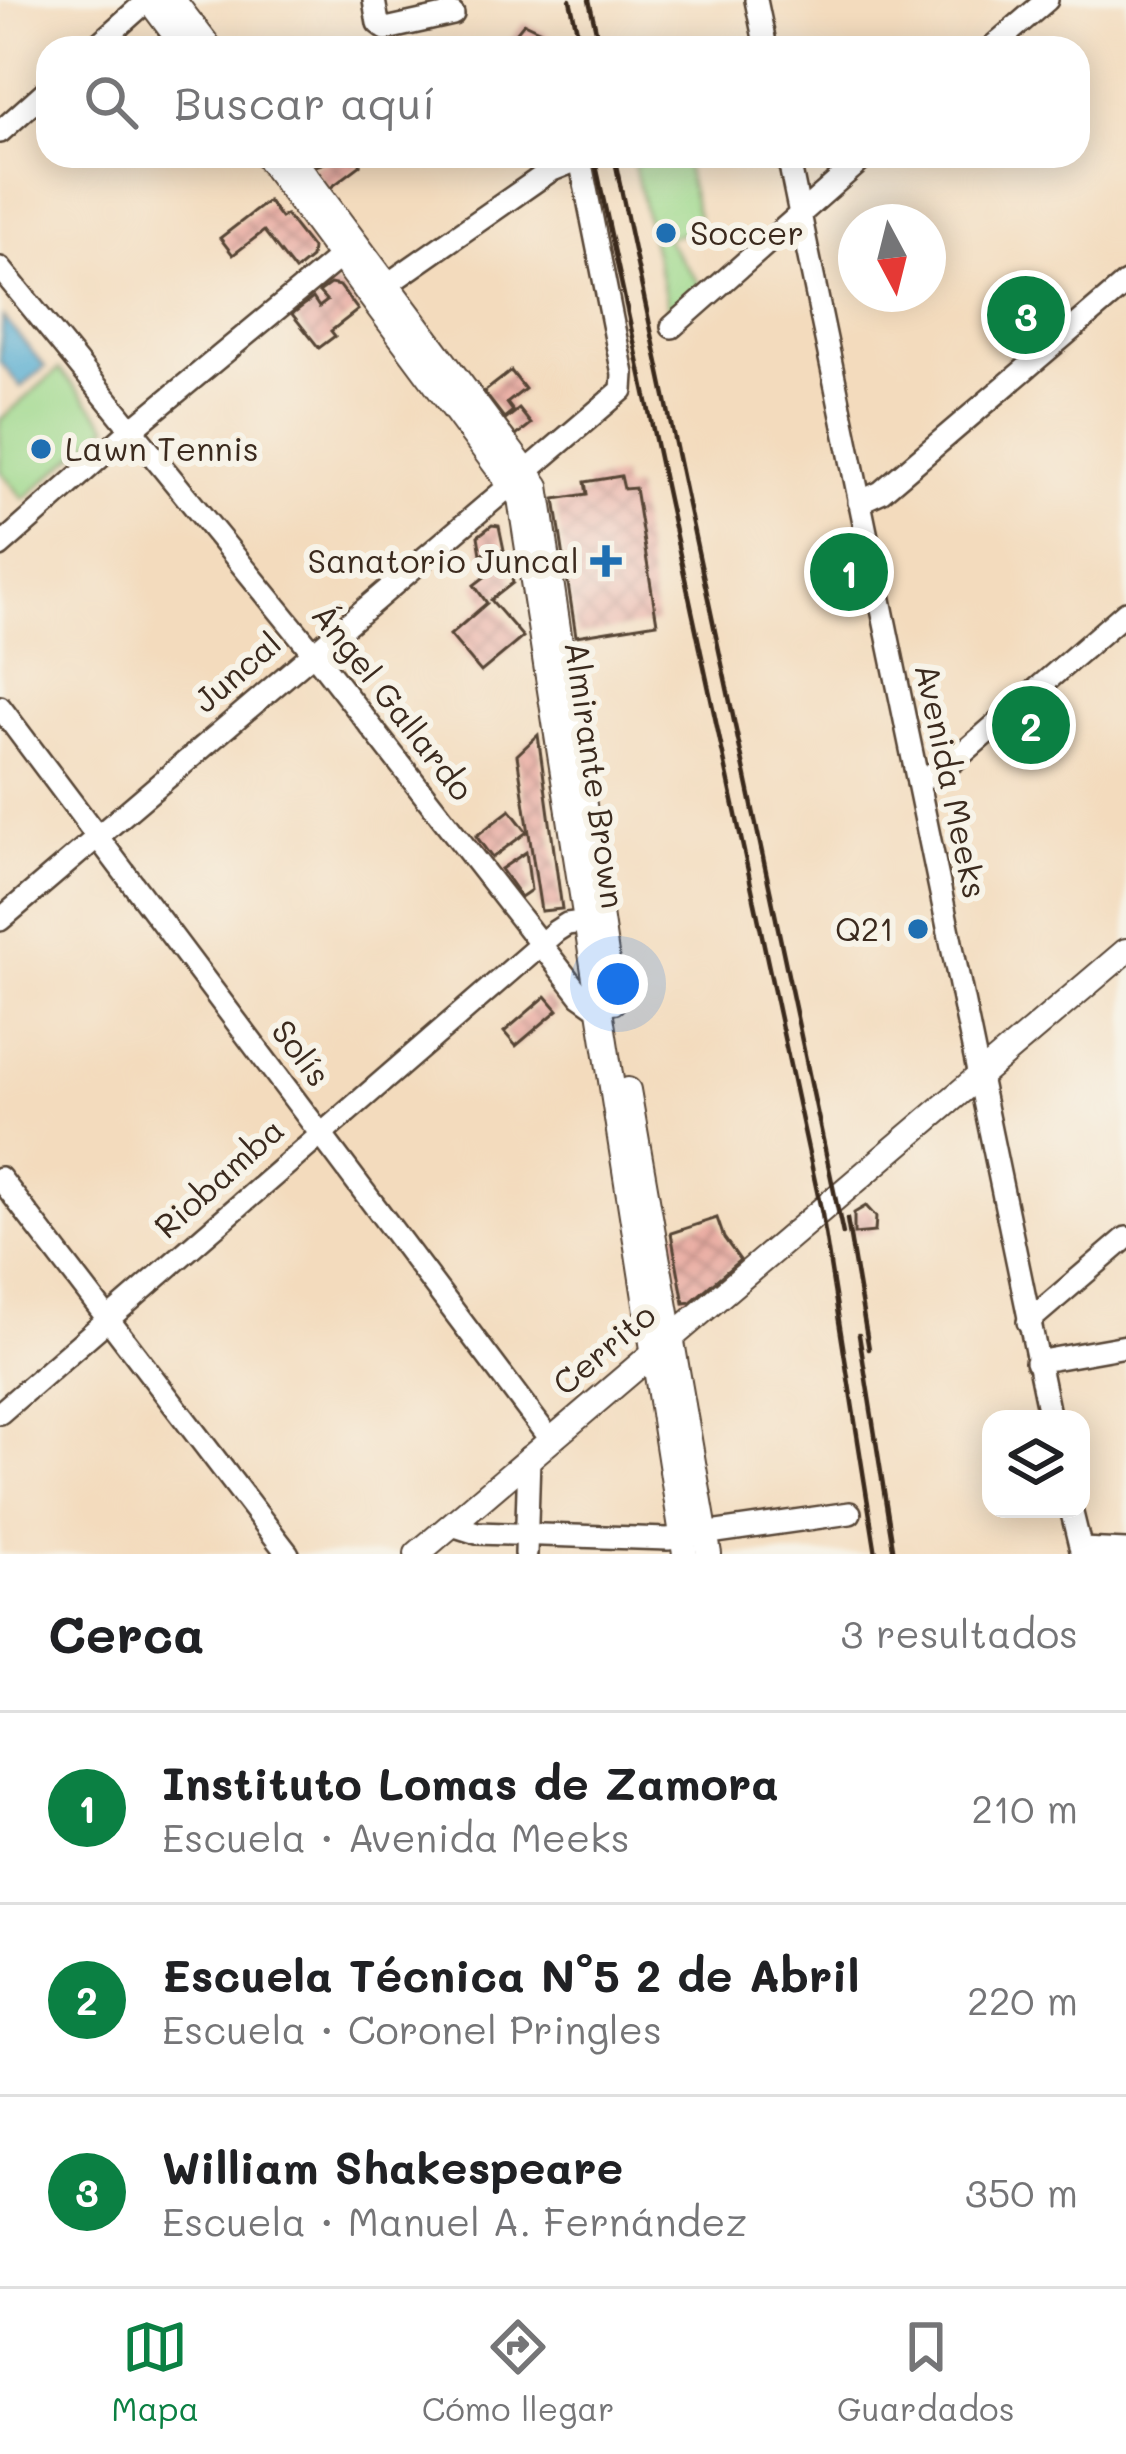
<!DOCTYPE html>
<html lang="es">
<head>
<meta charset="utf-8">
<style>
	:root { --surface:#fff; --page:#f2f2f2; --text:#202124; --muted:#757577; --line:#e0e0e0; --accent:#0b8043 }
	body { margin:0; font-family:Mali,sans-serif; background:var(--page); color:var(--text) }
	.controls { position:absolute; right:36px; bottom:36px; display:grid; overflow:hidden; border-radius:24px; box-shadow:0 6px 30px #0003 }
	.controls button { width:108px; height:108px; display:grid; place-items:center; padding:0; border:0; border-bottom:3px solid var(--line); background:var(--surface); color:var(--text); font:60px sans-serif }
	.compass { position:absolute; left:838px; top:204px; width:108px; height:108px; border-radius:50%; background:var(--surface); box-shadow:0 6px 30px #0003; rotate:173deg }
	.you { position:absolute; left:618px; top:984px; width:42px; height:42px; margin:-30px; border:9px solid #fff; border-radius:50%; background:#1a73e8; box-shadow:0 0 0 18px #1a73e833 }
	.badge { display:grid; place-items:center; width:78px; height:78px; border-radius:50%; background:var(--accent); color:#fff; font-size:39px; font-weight:700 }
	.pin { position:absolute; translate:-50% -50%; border:6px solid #fff; box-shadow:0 3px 12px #0006 }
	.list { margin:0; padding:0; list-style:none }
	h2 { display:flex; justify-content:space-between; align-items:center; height:156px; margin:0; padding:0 48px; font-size:51px }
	h2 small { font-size:39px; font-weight:400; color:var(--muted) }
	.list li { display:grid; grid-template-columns:78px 1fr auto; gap:36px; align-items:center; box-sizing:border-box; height:192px; padding:0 48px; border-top:3px solid var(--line) }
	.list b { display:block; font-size:45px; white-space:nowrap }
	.list p { margin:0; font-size:39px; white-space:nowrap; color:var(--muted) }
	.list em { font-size:39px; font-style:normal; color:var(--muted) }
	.icon { flex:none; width:66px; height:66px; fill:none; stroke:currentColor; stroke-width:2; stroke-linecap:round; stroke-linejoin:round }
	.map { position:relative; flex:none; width:1126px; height:1554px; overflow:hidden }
	.search { position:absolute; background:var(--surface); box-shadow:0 6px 30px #0003; left:36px; right:36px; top:36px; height:132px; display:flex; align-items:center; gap:30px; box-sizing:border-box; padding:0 42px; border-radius:36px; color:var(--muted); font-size:45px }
	.sheet { height:732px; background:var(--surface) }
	nav { display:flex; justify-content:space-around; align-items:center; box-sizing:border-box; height:168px; border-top:3px solid var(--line); background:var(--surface); font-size:33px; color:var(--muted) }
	nav a { display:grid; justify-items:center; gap:6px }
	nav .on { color:var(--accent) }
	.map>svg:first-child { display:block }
</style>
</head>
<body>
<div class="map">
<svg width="1126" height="1554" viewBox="0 0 1126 1554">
	<defs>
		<pattern id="building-cross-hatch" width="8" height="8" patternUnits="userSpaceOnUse" patternTransform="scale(3)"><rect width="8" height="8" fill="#e9aba1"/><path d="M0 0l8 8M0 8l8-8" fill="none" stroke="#be8b83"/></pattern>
	</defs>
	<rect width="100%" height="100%" fill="#f7f3e8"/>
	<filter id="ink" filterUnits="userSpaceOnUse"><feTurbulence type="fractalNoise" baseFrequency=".00833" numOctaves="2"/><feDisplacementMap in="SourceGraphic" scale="24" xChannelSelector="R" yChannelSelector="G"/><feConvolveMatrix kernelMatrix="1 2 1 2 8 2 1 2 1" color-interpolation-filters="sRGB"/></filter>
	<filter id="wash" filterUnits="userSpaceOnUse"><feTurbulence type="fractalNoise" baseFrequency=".004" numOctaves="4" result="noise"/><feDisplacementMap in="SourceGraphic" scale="48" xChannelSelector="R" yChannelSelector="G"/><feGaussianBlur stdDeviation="2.7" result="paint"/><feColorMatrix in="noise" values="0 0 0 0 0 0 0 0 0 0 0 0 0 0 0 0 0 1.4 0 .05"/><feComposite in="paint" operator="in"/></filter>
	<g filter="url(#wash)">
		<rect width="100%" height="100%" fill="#f3dbbd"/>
		<!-- pitch -->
		<g fill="#9dd88b" stroke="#6c8154" stroke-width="3">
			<polygon points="672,156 683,156 701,229 665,238 702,287 669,312 634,165"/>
			<polygon points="59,369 109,426 24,499 0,471 0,420"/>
		</g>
		<!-- water -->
		<polygon fill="#53abd0" stroke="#476a77" stroke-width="3" points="3,317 45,367 21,387 0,362"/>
		<g id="blocks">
			<!-- building -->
			<g fill="url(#building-cross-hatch)">
				<polygon points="524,23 547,34 556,48 509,48 508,43"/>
				<polygon points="343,156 355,156 361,165 329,189 313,167"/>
				<polygon points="268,201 281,218 286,215 312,248 311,258 295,271 264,231 233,255 220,238"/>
				<polygon points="330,284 340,286 358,310 331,331 335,336 319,348 292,314 313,298 319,307 327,301 319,292"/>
				<polygon points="511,371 525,389 507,403 513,411 504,418 484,392"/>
				<polygon points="519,409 531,424 516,436 504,421"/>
				<polygon points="621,476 624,489 635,488 657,623 576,636 555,499 587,494 585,482"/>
				<polygon points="492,525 499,526 504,550 481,554 478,536"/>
				<polygon points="508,559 513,583 491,600 523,637 481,672 450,635 487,603 474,585"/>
				<polygon points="538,735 562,909 541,911 517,755"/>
				<polygon points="510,810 527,832 492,858 476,836"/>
				<polygon points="526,852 531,890 521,897 501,869"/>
				<polygon points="546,996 558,1010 516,1046 504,1032"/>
				<polygon points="866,1206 876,1217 875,1232 854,1234 854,1213"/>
				<polygon points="717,1218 724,1238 740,1260 691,1302 684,1303 671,1233"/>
			</g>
		</g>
	</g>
	<g filter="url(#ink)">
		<use href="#blocks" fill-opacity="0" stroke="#574536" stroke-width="3"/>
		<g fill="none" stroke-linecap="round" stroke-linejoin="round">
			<defs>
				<g id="minor">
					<polyline points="374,0 378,23 386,29 453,14"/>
					<polyline points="756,0 766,48"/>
					<polyline points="94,48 148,0"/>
					<polyline points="991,48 1047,0"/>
					<polyline points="0,132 48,89"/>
					<polyline points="788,156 1050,1419"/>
					<polyline points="0,268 312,651 581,996 598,1008"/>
					<polyline points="672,327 866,156"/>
					<polyline points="859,502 881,492 1126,283"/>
					<polyline points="0,546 131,430 352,247"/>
					<polyline points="0,707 549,1438"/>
					<polyline points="918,782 955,760 1126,612"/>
					<polyline points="0,920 622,390 623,374 581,164 575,161 550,171 388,284"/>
					<polyline points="0,1178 288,1554"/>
					<polyline points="1028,1322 1126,1238"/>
					<polyline points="1036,1362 1126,1346"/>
					<polyline points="0,1413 556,931 567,924 597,920"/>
					<polyline points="1071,1509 1082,1554"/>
					<polyline points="452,1525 477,1533 668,1539 850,1513"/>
					<polyline points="1081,1549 1126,1551"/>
					<polyline points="526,1554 529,1457"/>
				</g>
				<g id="major">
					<polyline points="149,0 185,48"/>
					<polyline points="173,0 210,48"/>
					<polyline points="266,156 520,498 685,1554"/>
					<polyline points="291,156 537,486 613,1002"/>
					<polyline points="628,1090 709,1554"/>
					<polyline points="417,1554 1126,951"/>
				</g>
			</defs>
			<!-- minor casing -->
			<use href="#minor" stroke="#574536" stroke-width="26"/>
			<!-- major casing -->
			<use href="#major" stroke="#574536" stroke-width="28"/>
			<!-- minor -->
			<use href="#minor" stroke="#fff" stroke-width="21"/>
			<!-- major -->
			<use href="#major" stroke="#fff" stroke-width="24"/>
			<!-- rail -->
			<g stroke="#3b2a1e" stroke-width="4.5">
				<polyline points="570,0 581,48"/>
				<polyline points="589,0 600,48"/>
				<polyline points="594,156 822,1214 876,1554"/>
				<polyline points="614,156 843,1234"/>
				<polyline points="847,1219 869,1349"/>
				<polyline points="859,1335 894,1554"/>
			</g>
		</g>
	</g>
	<!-- markers -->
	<g fill="#1f6fb2" stroke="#f7f3e8" stroke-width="4.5">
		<circle cx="666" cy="233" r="12"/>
		<circle cx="41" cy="449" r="12"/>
		<path d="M600 543h12v12h12v12h-12v12h-12v-12h-12v-12h12z"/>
		<circle cx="918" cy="929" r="12"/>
	</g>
	<g text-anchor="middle" stroke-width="12" stroke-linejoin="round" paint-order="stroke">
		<!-- poi labels -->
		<g font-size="33" fill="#3b2a1e" stroke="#f7f3e8" text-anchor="start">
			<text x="690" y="245">Soccer</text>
			<text x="65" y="461">Lawn Tennis</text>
			<text x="579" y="573" text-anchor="end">Sanatorio Juncal</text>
			<text x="894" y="941" text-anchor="end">Q21</text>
		</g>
		<!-- street labels -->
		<g font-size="33" fill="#3b2a1e" stroke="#f7f3e8">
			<text transform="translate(237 672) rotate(-41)" y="12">Juncal</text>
			<text transform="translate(393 702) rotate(52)" y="12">Ángel Gallardo</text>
			<text transform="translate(595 775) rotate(82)" y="12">Almirante Brown</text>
			<text transform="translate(951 781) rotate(78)" y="12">Avenida Meeks</text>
			<text transform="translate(301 1053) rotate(53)" y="12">Solís</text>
			<text transform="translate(219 1178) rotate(-42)" y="12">Riobamba</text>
			<text transform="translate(604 1349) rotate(-40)" y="12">Cerrito</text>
		</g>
	</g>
</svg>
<div class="controls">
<button><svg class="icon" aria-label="layers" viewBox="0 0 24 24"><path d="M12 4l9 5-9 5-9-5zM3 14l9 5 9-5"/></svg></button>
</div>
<svg class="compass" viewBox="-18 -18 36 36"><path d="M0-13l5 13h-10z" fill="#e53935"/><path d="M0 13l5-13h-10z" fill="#757577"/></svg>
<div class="you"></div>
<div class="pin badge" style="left:849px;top:572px">1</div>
<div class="pin badge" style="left:1031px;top:725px">2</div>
<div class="pin badge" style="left:1026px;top:315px">3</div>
<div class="search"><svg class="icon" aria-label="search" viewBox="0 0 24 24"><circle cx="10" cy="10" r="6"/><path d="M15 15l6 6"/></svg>Buscar aquí</div>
</div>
<section class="sheet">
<h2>Cerca<small>3 resultados</small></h2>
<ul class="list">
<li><span class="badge">1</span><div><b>Instituto Lomas de Zamora</b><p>Escuela · Avenida Meeks</p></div><em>210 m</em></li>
<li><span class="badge">2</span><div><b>Escuela Técnica N°5 2 de Abril</b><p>Escuela · Coronel Pringles</p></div><em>220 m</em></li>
<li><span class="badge">3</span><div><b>William Shakespeare</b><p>Escuela · Manuel A. Fernández</p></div><em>350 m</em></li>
</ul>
</section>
<nav>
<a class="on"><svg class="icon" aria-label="map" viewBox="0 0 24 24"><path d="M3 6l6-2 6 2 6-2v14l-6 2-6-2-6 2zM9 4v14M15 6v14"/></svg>Mapa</a>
<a><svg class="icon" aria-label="directions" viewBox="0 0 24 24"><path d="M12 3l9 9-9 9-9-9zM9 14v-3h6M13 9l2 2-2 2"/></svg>Cómo llegar</a>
<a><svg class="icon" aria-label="saved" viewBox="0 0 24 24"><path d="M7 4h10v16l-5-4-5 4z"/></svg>Guardados</a>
</nav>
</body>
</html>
